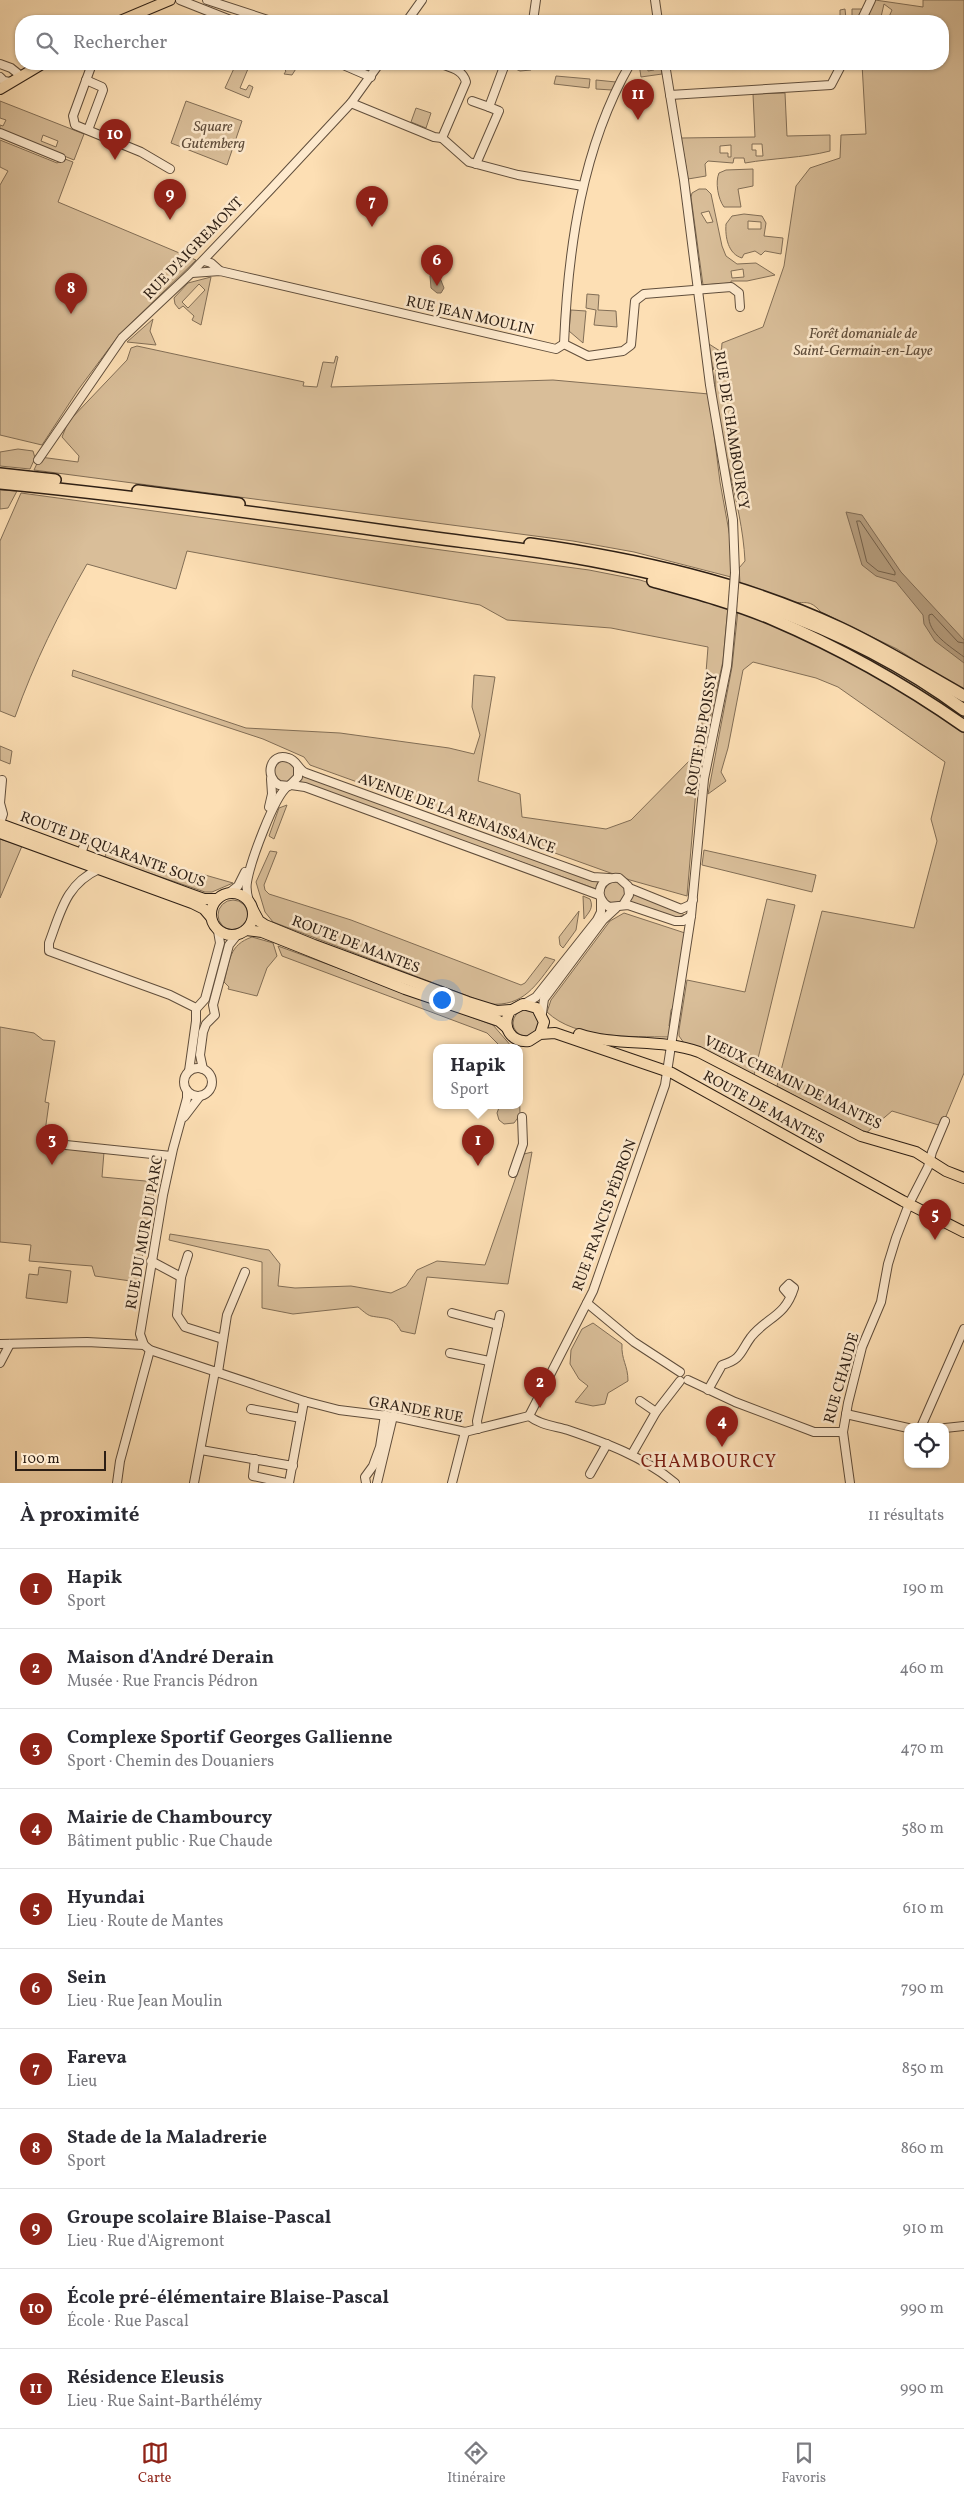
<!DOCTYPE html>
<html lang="fr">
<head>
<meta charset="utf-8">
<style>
	:root { --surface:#fff; --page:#f7f7f7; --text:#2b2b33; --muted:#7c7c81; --line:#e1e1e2; --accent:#8f2418 }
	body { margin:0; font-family:Vollkorn,serif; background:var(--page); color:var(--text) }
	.controls { position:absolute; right:15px; bottom:15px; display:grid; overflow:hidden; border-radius:10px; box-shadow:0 1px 4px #0004 }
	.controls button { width:45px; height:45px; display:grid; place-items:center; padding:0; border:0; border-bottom:1px solid var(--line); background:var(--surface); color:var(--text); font:25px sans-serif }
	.scale { position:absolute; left:15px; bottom:12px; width:91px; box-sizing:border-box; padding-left:5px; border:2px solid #2c1e14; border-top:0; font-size:14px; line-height:18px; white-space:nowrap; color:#2c1e14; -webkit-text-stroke:4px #feeace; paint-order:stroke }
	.you { position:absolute; left:441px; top:999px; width:18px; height:18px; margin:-12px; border:4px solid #fff; border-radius:50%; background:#1a73e8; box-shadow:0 0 0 8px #1a73e833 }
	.badge { display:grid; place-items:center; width:32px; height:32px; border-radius:50%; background:var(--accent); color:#fff; font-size:16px; font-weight:700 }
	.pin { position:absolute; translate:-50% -41px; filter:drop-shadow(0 1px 2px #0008) }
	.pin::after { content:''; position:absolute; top:26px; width:18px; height:15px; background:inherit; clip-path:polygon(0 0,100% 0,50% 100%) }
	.popup { position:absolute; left:433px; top:1044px; width:90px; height:65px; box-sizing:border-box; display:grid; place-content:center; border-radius:10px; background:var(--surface); filter:drop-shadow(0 1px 4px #0005); font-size:16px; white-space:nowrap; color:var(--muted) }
	.popup b { font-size:19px; color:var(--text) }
	.popup::after { content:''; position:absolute; left:50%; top:100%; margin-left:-10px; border:10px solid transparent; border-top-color:var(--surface) }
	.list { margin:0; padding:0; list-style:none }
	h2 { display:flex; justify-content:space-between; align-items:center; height:65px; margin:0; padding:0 20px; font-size:21px }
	h2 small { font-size:16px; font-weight:400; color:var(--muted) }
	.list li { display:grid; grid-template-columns:32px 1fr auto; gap:15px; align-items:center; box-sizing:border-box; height:80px; padding:0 20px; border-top:1px solid var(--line) }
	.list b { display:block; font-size:19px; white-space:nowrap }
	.list p { margin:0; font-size:16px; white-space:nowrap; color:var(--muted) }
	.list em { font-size:16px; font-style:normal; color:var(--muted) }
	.icon { flex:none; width:28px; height:28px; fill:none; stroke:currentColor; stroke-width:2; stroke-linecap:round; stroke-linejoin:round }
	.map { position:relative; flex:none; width:964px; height:1483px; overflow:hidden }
	.search { position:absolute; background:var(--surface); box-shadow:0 1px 4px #0004; left:15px; right:15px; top:15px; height:55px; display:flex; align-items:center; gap:12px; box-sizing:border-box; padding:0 18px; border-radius:20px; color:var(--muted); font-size:19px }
	.sheet { height:945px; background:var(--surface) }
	nav { display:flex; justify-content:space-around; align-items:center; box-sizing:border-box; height:70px; border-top:1px solid var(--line); background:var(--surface); font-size:14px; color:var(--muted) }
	nav a { display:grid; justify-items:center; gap:2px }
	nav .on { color:var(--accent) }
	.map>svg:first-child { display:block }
</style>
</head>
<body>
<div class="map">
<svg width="964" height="1483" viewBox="0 0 964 1483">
	<rect width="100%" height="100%" fill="#fddfb4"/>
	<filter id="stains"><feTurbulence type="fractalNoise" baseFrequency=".004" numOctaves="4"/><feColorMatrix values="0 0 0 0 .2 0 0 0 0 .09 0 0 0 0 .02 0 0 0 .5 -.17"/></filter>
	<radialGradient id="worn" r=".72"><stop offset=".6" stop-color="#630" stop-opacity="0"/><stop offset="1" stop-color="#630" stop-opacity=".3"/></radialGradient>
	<!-- green -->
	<g fill="#d9be99" stroke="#826e56" fill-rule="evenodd">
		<path d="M875 0 923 7V0H964V691L897 649 821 612C809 599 807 604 793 602 777 600 755 588 740 583L739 568 745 561C742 500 715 437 715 376 715 365 722 354 722 343L763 327 784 266 796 186 810 168 840 158 841 135 866 134 862 64H943V21H871L872 18 868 16ZM884 4 892 10 888 19 881 17Z"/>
		<polygon points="845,9 846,19 852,19 852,9 862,9 857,21 840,21 840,10"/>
		<polygon points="236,64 250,64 240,88 246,90 249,85 253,87 249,98 225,88"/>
		<polygon points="274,64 299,64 292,75 284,74 286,71 282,67 276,69"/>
		<polygon points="510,64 520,68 522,64 532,64 531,70 520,71 509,66"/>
		<polygon points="639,64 647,65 648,71 654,70 655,64 660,64 662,74 641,77"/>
		<polygon points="556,76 590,79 589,88 554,84"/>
		<polygon points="596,80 616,82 612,90 596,89"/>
		<path d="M785 93 787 136 830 135V151C803 158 773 158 745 163L744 158H734L733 163 708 161 705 164 706 176 688 179 681 138 755 137 753 94ZM752 144H762L763 156H756V150H752ZM731 145V157H728V153H720V146Z"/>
		<path d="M0 101 84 134 74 160 0 130V125L3 126 6 120 0 118ZM43 135 58 141 56 147 41 141Z"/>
		<polygon points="186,101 242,121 227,165 171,143"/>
		<polygon points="416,108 431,113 426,128 411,122"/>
		<polygon points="0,140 57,163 65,159 73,162 58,202 196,260 119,335 78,390 42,445 0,435 0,185 8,171 0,167"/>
		<path d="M753 169V186L738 189 741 207H724C718 199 715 182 719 173L726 170Z"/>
		<path d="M699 189H706L711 194 722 246 726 256 737 264 756 263 775 275 747 281H731V283L703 285 691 197 692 193ZM709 211 713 222 707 223 701 213ZM743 269 744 277 732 278 731 271Z"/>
		<path d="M744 214 762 216 766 223 764 236 783 238 781 254 765 251 761 255 755 251 744 254 742 258C728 254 725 237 726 224L732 216ZM748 221 761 222V229H748Z"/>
		<path d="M211 277 201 325 192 320 194 316 183 306 179 309 175 304 174 298 188 283ZM199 284 205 290 188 308 182 302Z"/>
		<polygon points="587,294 599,295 598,310 616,311 617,327 594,325 596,310 586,308"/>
		<polygon points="571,310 586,311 583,343 569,331"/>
		<polygon points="153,319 150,331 156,345 127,342"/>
		<polygon points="709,344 720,351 713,370"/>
		<polygon points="137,346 304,382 303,386 317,387 323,362 334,363 336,356 338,357 331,387 553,380 709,394 720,482 732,548 731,577 634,552 573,541 34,470 40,457 78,462 79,456 62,437 68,422 127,360 131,348"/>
		<polygon points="18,449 33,451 35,458 30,469 0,466 0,452"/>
		<polygon points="0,490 17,491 8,508 0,509"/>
		<path d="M21 493 589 570 640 580 728 607 723 661 697 778 687 896 630 880 310 765 304 757 263 739 72 676 73 670 246 728 340 733 449 748 474 754 480 735 472 707 474 675 495 677 478 781 520 794 522 817 606 829 631 820 696 754 701 736 708 647 611 628 507 620 480 605 187 551 176 589 87 564C59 613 34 663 15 717L0 711V541Z"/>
		<polygon points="738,610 773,623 858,663 964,729 964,1073 942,1126 892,1111 865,1134 777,1086 822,911 914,928 937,841 931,819 945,762 838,687 816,678 753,662 743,670 728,748 721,772 726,781 708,794 732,667"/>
		<polygon points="0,746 12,751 10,764 0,760"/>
		<circle cx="284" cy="772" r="11"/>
		<polygon points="302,774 602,882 599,890 299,782"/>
		<polygon points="287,805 274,839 269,836 279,808"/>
		<polygon points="0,839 22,846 0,898"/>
		<polygon points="704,850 816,875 812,892 702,865"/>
		<polygon points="106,851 194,881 198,873 233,883 212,892 205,892 105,858"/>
		<path d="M270 851 277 852 264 885 265 890 269 894 351 920 521 985 525 983 545 957 555 960C536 985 524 1007 489 1004L273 922 265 912 256 882Z"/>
		<circle cx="614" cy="892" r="11"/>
		<polygon points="633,894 679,911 684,915 675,918 629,903"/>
		<path d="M583 896 590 899C594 908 589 912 584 919Z"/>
		<polygon points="767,899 795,905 754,1075 706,1051 684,1043 679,1036 679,1030 687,980 745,992"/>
		<circle cx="233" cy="915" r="15"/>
		<polygon points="579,911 576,930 563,948 560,945 559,937"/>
		<path d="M624 913 685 933 675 1005 671 1010 669 1026 672 1028 669 1037C632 1036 576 1040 547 1012L551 1000 610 921Z"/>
		<path d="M252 937 273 943 277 956 267 968 257 996 228 989 229 987 224 982C230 960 229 945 252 937Z"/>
		<polygon points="278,946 493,1025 512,1047 501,1047 487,1033 282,956"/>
		<circle cx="526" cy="1023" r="13"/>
		<polygon points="0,1027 34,1033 43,1040 55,1041 45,1102 49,1103 43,1146 104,1152 102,1177 156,1182 138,1282 95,1276 92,1266 29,1261 31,1245 0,1242"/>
		<polygon points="519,1068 520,1115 514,1123 504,1124 499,1120 497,1113 500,1105 519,1105"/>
		<path d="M532 1152 508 1284 427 1277 415 1334 401 1331C393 1316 386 1319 371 1316 367 1315 362 1310 358 1307L293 1314 262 1308V1262L169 1240 170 1234 269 1250 280 1264 278 1286 295 1288 351 1286 391 1293 406 1286 417 1270 437 1261 485 1265 524 1154Z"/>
		<polygon points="39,1267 71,1271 67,1303 26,1298 29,1274 38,1275"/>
		<path d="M593 1323 622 1344C621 1360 628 1365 628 1381L608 1393 605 1404 593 1406 575 1402 588 1386 579 1379 570 1364 571 1350 582 1329Z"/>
	</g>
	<!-- water -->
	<g fill="#b69d7e" stroke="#7f6a54">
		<polygon points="444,255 446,259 440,278 444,288 441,293 437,293 431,288 430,276 440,256"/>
		<polygon points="846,512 862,515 901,572 964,640 964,663 935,641 924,624 923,615 896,582 876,576 862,565"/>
	</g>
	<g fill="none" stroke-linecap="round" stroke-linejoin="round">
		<!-- shore -->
		<g stroke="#715e49" stroke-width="1">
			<polygon points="857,521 860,521 895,572 895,575 878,571 867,562"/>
			<path d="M964 643 958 642 932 614 929 615C927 633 951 647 964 657"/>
		</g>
		<defs>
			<g id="minor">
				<polyline points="180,0 233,21"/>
				<polyline points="207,0 271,21"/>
				<polyline points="655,0 658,21"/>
				<polyline points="407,21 422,0"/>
				<polyline points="533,21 536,0"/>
				<polyline points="861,21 871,0"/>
				<polyline points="0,64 11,68 21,76"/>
				<polyline points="92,64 73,116 75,125 141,152 170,169"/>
				<polyline points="341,64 371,77"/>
				<path d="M441 64C452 68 463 70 466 82L442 138"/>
				<polyline points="665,64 684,180 710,385 733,520 735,573"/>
				<polyline points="0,77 4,81 11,82"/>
				<polyline points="86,80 102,87 103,90 88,130"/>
				<polyline points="670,95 831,85 842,64"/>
				<polyline points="472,101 489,107"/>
				<polyline points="351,103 434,137 442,138"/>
				<polyline points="0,133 61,158"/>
				<polyline points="442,138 469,162 518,175 583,186"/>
				<polyline points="476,164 499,111 489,107 505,64"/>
				<polyline points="204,261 211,263 220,271"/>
				<polyline points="192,273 220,271 556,349 564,344"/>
				<path d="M564 344C568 248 582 148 630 64"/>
				<polyline points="564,344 588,356 623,351 631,345 635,301 644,294 731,287 739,293 740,307"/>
				<polyline points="38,460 122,338 190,274 270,190 351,103 379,64"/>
				<path d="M298 768V777L289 786 279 785C264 777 270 752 288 758 297 760 298 770 306 773L593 877 609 878"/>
				<polyline points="291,785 305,787 599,895"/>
				<polyline points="269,807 272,794 271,779"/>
				<polyline points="0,823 3,814 0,803 2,780"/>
				<polyline points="81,854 86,839"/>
				<path d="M99 869C66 884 61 911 49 943V951L170 995 196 1008"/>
				<polyline points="629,888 681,909 690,905 693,900"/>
				<polyline points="229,893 238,886 245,872"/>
				<path d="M249 901C247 895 246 888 247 882 250 863 274 796 288 786"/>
				<path d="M623 905 629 895 628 886 619 878C600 875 592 897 609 907L628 905 675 921H683L691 916"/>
				<polyline points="524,1004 536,997 597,920 601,912 601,900"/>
				<polyline points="542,1013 544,999 603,920 616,908"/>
				<circle cx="198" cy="1082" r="14"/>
				<polyline points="203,1069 200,1055 203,1032 206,1024 215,1015 213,1005 229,945 237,935"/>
				<polyline points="189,1071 196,1021 196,1009 205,999 220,943 218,931"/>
				<polyline points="187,1091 187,1098 173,1149 163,1195 140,1334 144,1345 150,1350 304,1401 339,1410 396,1417 465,1432 529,1416"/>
				<polyline points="184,1117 200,1096"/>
				<polyline points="47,1143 171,1156"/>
				<polyline points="513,1173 523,1144 522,1117"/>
				<polyline points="188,1255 181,1277 177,1315 185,1327 223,1339"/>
				<polyline points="151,1261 181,1277"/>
				<polyline points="587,1303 634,1342 680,1372"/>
				<polyline points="452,1313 498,1325"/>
				<polyline points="0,1344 87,1342 144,1345"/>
				<polyline points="450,1353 489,1361"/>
				<polyline points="0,1363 10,1344"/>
				<polyline points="218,1372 227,1315 245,1272"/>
				<polyline points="688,1380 735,1402 814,1432 843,1432"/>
				<path d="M708 1390 722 1365C742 1359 740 1352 751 1337 767 1317 785 1317 794 1288L789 1284 784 1289 790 1296"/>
				<polyline points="640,1401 656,1412"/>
				<polyline points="251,1409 301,1418"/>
				<polyline points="846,1414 908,1428"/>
				<polyline points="529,1416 593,1291 665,1085 691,916 704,779 727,666 732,612"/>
				<path d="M529 1416C540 1425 555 1426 568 1430 606 1443 644 1457 675 1483"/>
				<polyline points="921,1427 964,1329"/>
				<polyline points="945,1428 964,1426"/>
				<polyline points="478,1429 477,1421 500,1315"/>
				<polyline points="201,1450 293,1466"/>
				<polyline points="632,1454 656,1412 680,1381"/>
				<polyline points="255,1459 253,1476 286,1483"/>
				<polyline points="590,1474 607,1444"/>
				<polyline points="117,1483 120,1461 150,1350"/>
				<polyline points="194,1483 215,1371"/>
				<polyline points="289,1483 304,1401"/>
				<polyline points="366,1483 365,1477 373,1466 380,1447 385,1415"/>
				<polyline points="377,1483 393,1416"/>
				<polyline points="452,1483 465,1432"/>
				<polyline points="850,1483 843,1432 848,1403 862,1347 881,1302 888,1264 896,1238 909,1204 928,1167 932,1152 945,1121"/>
			</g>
			<g id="major">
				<polyline points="120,21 170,0"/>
				<polyline points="0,89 42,64"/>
				<polyline points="0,824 190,894 204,899 217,899"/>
				<polyline points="0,833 192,903 204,909 210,916"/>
				<circle cx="232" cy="914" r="21"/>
				<polyline points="253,910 259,921 265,925 314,945 468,1002 497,1011 511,1010"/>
				<polyline points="246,930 262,932 405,989 499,1021 507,1028"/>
				<path d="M540 1034 544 1022 537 1008 523 1004 510 1011C501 1027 511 1043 529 1041L540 1034 555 1033 672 1073 903 1201 964 1232"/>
				<path d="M579 1034C618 1047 660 1038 699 1052L861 1136 916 1152 946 1171 964 1178"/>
			</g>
			<g id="highway">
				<polyline points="0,474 55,480"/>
				<path d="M0 483C133 496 267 514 399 533 475 544 553 551 628 568 746 593 866 637 964 710"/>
				<polyline points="138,491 239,504"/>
				<path d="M530 544C637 559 742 582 840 628 883 648 923 673 964 696"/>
				<path d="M653 581C693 592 734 603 772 619 840 648 904 684 964 726"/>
			</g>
		</defs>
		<!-- minor casing -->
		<use href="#minor" stroke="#604e3c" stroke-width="10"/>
		<!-- major casing -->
		<use href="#major" stroke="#2c1e14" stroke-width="12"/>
		<!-- highway casing -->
		<use href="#highway" stroke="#2c1e14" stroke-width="14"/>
		<!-- minor -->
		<use href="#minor" stroke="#feeace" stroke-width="8"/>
		<!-- major -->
		<use href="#major" stroke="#fddfb4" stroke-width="10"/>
		<!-- highway -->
		<use href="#highway" stroke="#fddfb4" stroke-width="11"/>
		<defs>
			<polyline id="minor-bridge" points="732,612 735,573"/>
		</defs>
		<!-- minor-bridge casing -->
		<use href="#minor-bridge" stroke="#604e3c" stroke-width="10" stroke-linecap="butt"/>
		<!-- minor-bridge -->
		<use href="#minor-bridge" stroke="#feeace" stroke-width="8"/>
	</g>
	<g text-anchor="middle" stroke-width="5" stroke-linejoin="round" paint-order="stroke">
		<!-- park labels -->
		<g font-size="15" font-style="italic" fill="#604e3c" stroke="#feeace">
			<text x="213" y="131">Square<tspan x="213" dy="17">Gutemberg</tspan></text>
			<text x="863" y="338">Forêt domaniale de<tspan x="863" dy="17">Saint-Germain-en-Laye</tspan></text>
		</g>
		<!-- street labels -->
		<g font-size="15" fill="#2c1e14" stroke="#feeace">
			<text transform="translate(193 248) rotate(-46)" y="5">RUE D'AIGREMONT</text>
			<text transform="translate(470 315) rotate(13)" y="5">RUE JEAN MOULIN</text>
			<text transform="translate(732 430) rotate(81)" y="5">RUE DE CHAMBOURCY</text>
			<text transform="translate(701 734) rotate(-80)" y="5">ROUTE DE POISSY</text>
			<text transform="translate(457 813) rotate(20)" y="5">AVENUE DE LA RENAISSANCE</text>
			<text transform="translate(113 849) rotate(20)" y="5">ROUTE DE QUARANTE SOUS</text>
			<text transform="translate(356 944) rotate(21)" y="5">ROUTE DE MANTES</text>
			<text transform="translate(793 1082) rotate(26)" y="5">VIEUX CHEMIN DE MANTES</text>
			<text transform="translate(764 1107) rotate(29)" y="5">ROUTE DE MANTES</text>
			<text transform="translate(604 1215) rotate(-70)" y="5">RUE FRANCIS PÉDRON</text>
			<text transform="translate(144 1232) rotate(-80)" y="5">RUE DU MUR DU PARC</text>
			<text transform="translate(841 1378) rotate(-74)" y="5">RUE CHAUDE</text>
			<text transform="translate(416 1409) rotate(10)" y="5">GRANDE RUE</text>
		</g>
		<!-- quarter labels -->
		<g font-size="18" letter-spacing="1" fill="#7a1f14" stroke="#feeace">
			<text x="709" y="1467">CHAMBOURCY</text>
		</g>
	</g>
	<rect width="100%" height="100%" filter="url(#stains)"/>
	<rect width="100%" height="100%" fill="url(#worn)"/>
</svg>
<div class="controls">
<button><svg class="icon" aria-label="locate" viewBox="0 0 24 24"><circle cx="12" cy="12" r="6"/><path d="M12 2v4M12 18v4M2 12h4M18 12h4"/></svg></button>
</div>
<div class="scale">100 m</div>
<div class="you"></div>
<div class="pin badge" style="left:478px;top:1166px">1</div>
<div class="popup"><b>Hapik</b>Sport</div>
<div class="pin badge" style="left:540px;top:1408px">2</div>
<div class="pin badge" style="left:52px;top:1165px">3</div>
<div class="pin badge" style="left:722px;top:1447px">4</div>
<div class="pin badge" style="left:935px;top:1240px">5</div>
<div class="pin badge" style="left:437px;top:286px">6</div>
<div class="pin badge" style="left:372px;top:227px">7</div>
<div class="pin badge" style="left:71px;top:314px">8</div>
<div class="pin badge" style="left:170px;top:220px">9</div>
<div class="pin badge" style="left:115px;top:160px">10</div>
<div class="pin badge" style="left:638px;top:120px">11</div>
<div class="search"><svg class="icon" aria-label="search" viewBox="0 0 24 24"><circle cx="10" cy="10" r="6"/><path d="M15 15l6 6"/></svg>Rechercher</div>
</div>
<section class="sheet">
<h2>À proximité<small>11 résultats</small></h2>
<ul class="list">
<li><span class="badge">1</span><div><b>Hapik</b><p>Sport</p></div><em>190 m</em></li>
<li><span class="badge">2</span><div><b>Maison d'André Derain</b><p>Musée · Rue Francis Pédron</p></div><em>460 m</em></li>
<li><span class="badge">3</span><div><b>Complexe Sportif Georges Gallienne</b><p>Sport · Chemin des Douaniers</p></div><em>470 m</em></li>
<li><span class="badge">4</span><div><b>Mairie de Chambourcy</b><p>Bâtiment public · Rue Chaude</p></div><em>580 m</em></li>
<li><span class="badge">5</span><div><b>Hyundai</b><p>Lieu · Route de Mantes</p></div><em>610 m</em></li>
<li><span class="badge">6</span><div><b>Sein</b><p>Lieu · Rue Jean Moulin</p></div><em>790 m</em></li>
<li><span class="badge">7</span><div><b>Fareva</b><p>Lieu</p></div><em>850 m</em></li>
<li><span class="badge">8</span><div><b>Stade de la Maladrerie</b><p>Sport</p></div><em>860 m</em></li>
<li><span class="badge">9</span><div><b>Groupe scolaire Blaise-Pascal</b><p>Lieu · Rue d'Aigremont</p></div><em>910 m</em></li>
<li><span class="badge">10</span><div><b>École pré-élémentaire Blaise-Pascal</b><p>École · Rue Pascal</p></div><em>990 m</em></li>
<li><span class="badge">11</span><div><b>Résidence Eleusis</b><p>Lieu · Rue Saint-Barthélémy</p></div><em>990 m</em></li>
</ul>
</section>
<nav>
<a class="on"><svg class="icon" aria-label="map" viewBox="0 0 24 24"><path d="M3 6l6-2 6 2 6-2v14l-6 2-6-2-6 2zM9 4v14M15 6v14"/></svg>Carte</a>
<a><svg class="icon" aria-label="directions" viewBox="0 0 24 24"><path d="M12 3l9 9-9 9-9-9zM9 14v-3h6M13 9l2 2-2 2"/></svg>Itinéraire</a>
<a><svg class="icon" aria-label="saved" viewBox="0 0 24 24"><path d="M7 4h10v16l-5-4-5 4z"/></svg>Favoris</a>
</nav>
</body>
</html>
